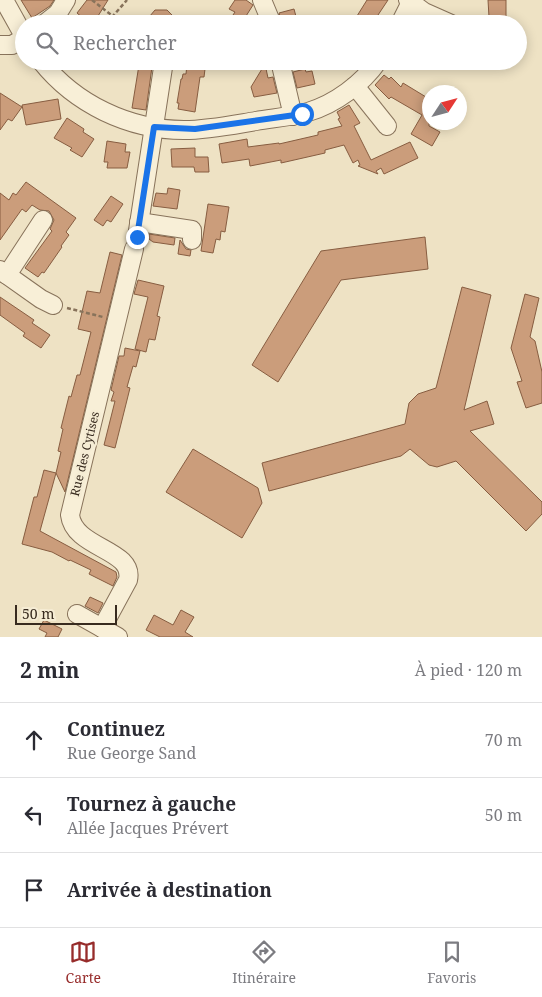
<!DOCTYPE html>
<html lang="fr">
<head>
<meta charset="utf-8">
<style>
	:root { --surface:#fff; --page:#f7f7f7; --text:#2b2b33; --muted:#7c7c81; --line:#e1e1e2; --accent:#972c2b }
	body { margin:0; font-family:"Noto Serif",serif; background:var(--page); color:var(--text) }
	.compass { position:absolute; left:422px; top:85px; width:45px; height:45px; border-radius:50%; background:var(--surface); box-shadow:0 2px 12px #0003; rotate:54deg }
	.scale { position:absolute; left:15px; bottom:12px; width:102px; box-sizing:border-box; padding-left:5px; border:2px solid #382b1f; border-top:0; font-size:14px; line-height:18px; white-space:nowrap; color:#382b1f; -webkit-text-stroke:4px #f5ecd4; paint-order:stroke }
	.stop { position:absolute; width:15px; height:15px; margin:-11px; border:4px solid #1a73e8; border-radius:50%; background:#fff }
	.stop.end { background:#1a73e8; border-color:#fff; box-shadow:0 1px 5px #0008 }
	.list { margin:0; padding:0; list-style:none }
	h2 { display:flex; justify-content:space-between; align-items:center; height:65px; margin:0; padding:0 20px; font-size:21px }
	h2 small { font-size:16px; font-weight:400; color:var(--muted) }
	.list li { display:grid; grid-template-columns:32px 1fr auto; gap:15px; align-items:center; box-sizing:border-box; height:75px; padding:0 20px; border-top:1px solid var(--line) }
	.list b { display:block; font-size:19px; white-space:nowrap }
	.list p { margin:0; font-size:16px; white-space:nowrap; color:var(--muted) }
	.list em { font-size:16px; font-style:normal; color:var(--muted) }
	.icon { flex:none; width:28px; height:28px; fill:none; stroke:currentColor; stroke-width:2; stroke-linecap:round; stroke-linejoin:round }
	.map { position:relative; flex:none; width:542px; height:637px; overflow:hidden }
	.search { position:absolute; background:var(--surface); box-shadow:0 2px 12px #0003; left:15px; right:15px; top:15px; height:55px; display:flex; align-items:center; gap:12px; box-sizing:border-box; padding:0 18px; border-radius:28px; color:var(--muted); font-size:19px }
	.sheet { height:290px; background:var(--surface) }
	nav { display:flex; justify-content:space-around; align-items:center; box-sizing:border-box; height:70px; border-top:1px solid var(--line); background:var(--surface); font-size:14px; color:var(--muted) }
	nav a { display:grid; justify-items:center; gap:2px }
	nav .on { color:var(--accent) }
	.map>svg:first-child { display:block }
</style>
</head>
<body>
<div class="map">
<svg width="542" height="637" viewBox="0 0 542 637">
	<rect width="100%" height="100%" fill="#eee2c4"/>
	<!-- building -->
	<g fill="#cb9d7b" stroke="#875d41">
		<polygon points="21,0 54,0 50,6 32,18"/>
		<polygon points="87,0 108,0 98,16 109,24 90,24 77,13"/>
		<polygon points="235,0 246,0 253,5 241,24 227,24 235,12 229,9"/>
		<polygon points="367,0 388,0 372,24 352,24"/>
		<polygon points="488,0 506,0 506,17 489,17"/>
		<polygon points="294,9 298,24 282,24 279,13"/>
		<polygon points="155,10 167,10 180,23 144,23"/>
		<polygon points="190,61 206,61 204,77 200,77 195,112 178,109 179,103 177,103 181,79 182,79 183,74 186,74 187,64 189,64"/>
		<polygon points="265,64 268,78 273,77 277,93 254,97 251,87"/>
		<polygon points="139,65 152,67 146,110 132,108"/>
		<polygon points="305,69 306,72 312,71 315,84 297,88 293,72"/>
		<polygon points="384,75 389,79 391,77 401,87 403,83 426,97 423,102 427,104 430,100 429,126 440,132 432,146 411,134 422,115 391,97 389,99 375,85"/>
		<polygon points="0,93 22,107 12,121 8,119 0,130"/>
		<polygon points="58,99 61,119 26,125 22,105"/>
		<polygon points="349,105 360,123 354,126 371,160 410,142 418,158 384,174 381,168 376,171 378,174 358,166 360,165 358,160 353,163 344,145 325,150 325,153 281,163 281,160 250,166 249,159 222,163 219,144 247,139 248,147 279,143 279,144 318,135 318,132 342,126 338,119 340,118 337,112"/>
		<polygon points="67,118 84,129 83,132 94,139 82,157 70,150 72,148 54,138"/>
		<polygon points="107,141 126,144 125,152 130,152 127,168 107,168 108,162 104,162"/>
		<polygon points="195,148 195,157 208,157 209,172 195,172 194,167 172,167 171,149"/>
		<polygon points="26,182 76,218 66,232 69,235 61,246 62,247 44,273 42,272 38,277 25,268 52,231 50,229 54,220 49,211 40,210 32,205 26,212 22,209 0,240 0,193 9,200 13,193 16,195"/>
		<polygon points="168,188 180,190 177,209 153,206 156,193 167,194"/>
		<polygon points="111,196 123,204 111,222 107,220 103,226 94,220"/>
		<polygon points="208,204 229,207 225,232 221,231 220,240 216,239 213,253 201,251"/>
		<polygon points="149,234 175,238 174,245 153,242 149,239"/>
		<polygon points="425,237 428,269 341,280 278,382 252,365 321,251"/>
		<polygon points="180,240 186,249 191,250 190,256 178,254"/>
		<polygon points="110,252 122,255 65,492 56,473 61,452 58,451 63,429 61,428 69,396 71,397 77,375 80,375 91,332 78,329 87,291 100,293"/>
		<polygon points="138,280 164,286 157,316 160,317 155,340 149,339 146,352 135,349 148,297 134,294"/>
		<polygon points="462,287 491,295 464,410 487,401 494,424 470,431 542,502 542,514 526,531 456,461 437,467 429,465 410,449 401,456 269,491 262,463 405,424 409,403 418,394 436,388"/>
		<polygon points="525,294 539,298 530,337 535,341 542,372 542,403 526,408 517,382 522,381 511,348"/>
		<polygon points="0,297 34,320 32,323 50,335 41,348 23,336 25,333 0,315"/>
		<polygon points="125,348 140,351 136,367 133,366 127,387 130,388 115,448 104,445 115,401 111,401 114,392 111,390 119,356 124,356"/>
		<polygon points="193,449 258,488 262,503 242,538 166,492"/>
		<polygon points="44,470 56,473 40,531 116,572 117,577 113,586 89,574 91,570 70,560 69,561 52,552 22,544 34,497 37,497"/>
		<polygon points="90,597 103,603 98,613 85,606"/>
		<polygon points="181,610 194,617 185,632 193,637 160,637 146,630 154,615 173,625"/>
		<polygon points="44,620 62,629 58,637 45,637 47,633 39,629"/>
	</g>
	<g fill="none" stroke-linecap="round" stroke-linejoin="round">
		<defs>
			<g id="minor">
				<polyline points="4,0 24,36"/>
				<polyline points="262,0 272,24"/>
				<polyline points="408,0 424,12 451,24"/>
				<polyline points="44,24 58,13 66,0"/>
				<polyline points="400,24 412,0"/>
				<polyline points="0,45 12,45 24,38"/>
				<path d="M41 61C75 104 129 130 184 130 208 130 232 125 256 121 273 118 291 117 308 112 335 104 362 84 378 61"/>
				<polyline points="280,61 293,116"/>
				<polyline points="355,86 387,126"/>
				<polyline points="139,222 192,230 192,240"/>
				<polyline points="137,237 164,61"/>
				<polyline points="0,270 41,299 53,305"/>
				<polyline points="7,275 43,220"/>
				<polyline points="77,614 118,637"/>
				<path d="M102 628 128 580C135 549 74 549 70 515L134 249"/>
			</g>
		</defs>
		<!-- minor casing -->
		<use href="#minor" stroke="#88735b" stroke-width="20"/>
		<!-- path -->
		<g stroke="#88735b" stroke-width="2.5" stroke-dasharray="4 2.5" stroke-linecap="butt">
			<polyline points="92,0 123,24"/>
			<polyline points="112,24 113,16 127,0"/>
			<polyline points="67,308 103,317"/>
		</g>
		<!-- minor -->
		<use href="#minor" stroke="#f8efd7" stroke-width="18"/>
	</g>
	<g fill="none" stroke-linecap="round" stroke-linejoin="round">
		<!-- route -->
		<polyline stroke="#1a73e8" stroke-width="6" points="137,237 154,127 195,129 302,114"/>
	</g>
	<g text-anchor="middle" stroke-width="5" stroke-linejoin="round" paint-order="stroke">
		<!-- street labels -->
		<g font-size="12" fill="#382b1f" stroke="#f5ecd4">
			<text transform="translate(85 454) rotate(-76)" y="4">Rue des Cytises</text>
		</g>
	</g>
</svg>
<svg class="compass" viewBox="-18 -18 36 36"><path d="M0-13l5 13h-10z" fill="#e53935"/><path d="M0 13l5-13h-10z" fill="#7c7c81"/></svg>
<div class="scale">50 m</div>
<div class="stop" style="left:302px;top:114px"></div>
<div class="stop end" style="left:137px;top:237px"></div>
<div class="search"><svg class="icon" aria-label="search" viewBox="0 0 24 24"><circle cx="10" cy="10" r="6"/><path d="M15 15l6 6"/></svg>Rechercher</div>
</div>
<section class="sheet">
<h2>2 min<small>À pied · 120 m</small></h2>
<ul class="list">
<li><svg class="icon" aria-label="ahead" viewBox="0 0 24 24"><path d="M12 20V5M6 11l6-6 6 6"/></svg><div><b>Continuez</b><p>Rue George Sand</p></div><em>70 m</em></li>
<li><svg class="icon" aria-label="left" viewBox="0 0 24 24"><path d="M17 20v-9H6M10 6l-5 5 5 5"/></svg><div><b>Tournez à gauche</b><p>Allée Jacques Prévert</p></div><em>50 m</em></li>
<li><svg class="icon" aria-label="arrive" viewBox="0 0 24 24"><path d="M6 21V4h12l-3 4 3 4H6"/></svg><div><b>Arrivée à destination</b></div></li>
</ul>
</section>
<nav>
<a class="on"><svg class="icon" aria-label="map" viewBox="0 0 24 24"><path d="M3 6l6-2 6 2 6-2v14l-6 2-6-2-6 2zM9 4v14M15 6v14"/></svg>Carte</a>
<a><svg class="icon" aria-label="directions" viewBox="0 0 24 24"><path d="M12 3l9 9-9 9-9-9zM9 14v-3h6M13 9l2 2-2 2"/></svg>Itinéraire</a>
<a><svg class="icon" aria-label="saved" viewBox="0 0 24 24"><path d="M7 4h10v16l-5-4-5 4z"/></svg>Favoris</a>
</nav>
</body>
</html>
